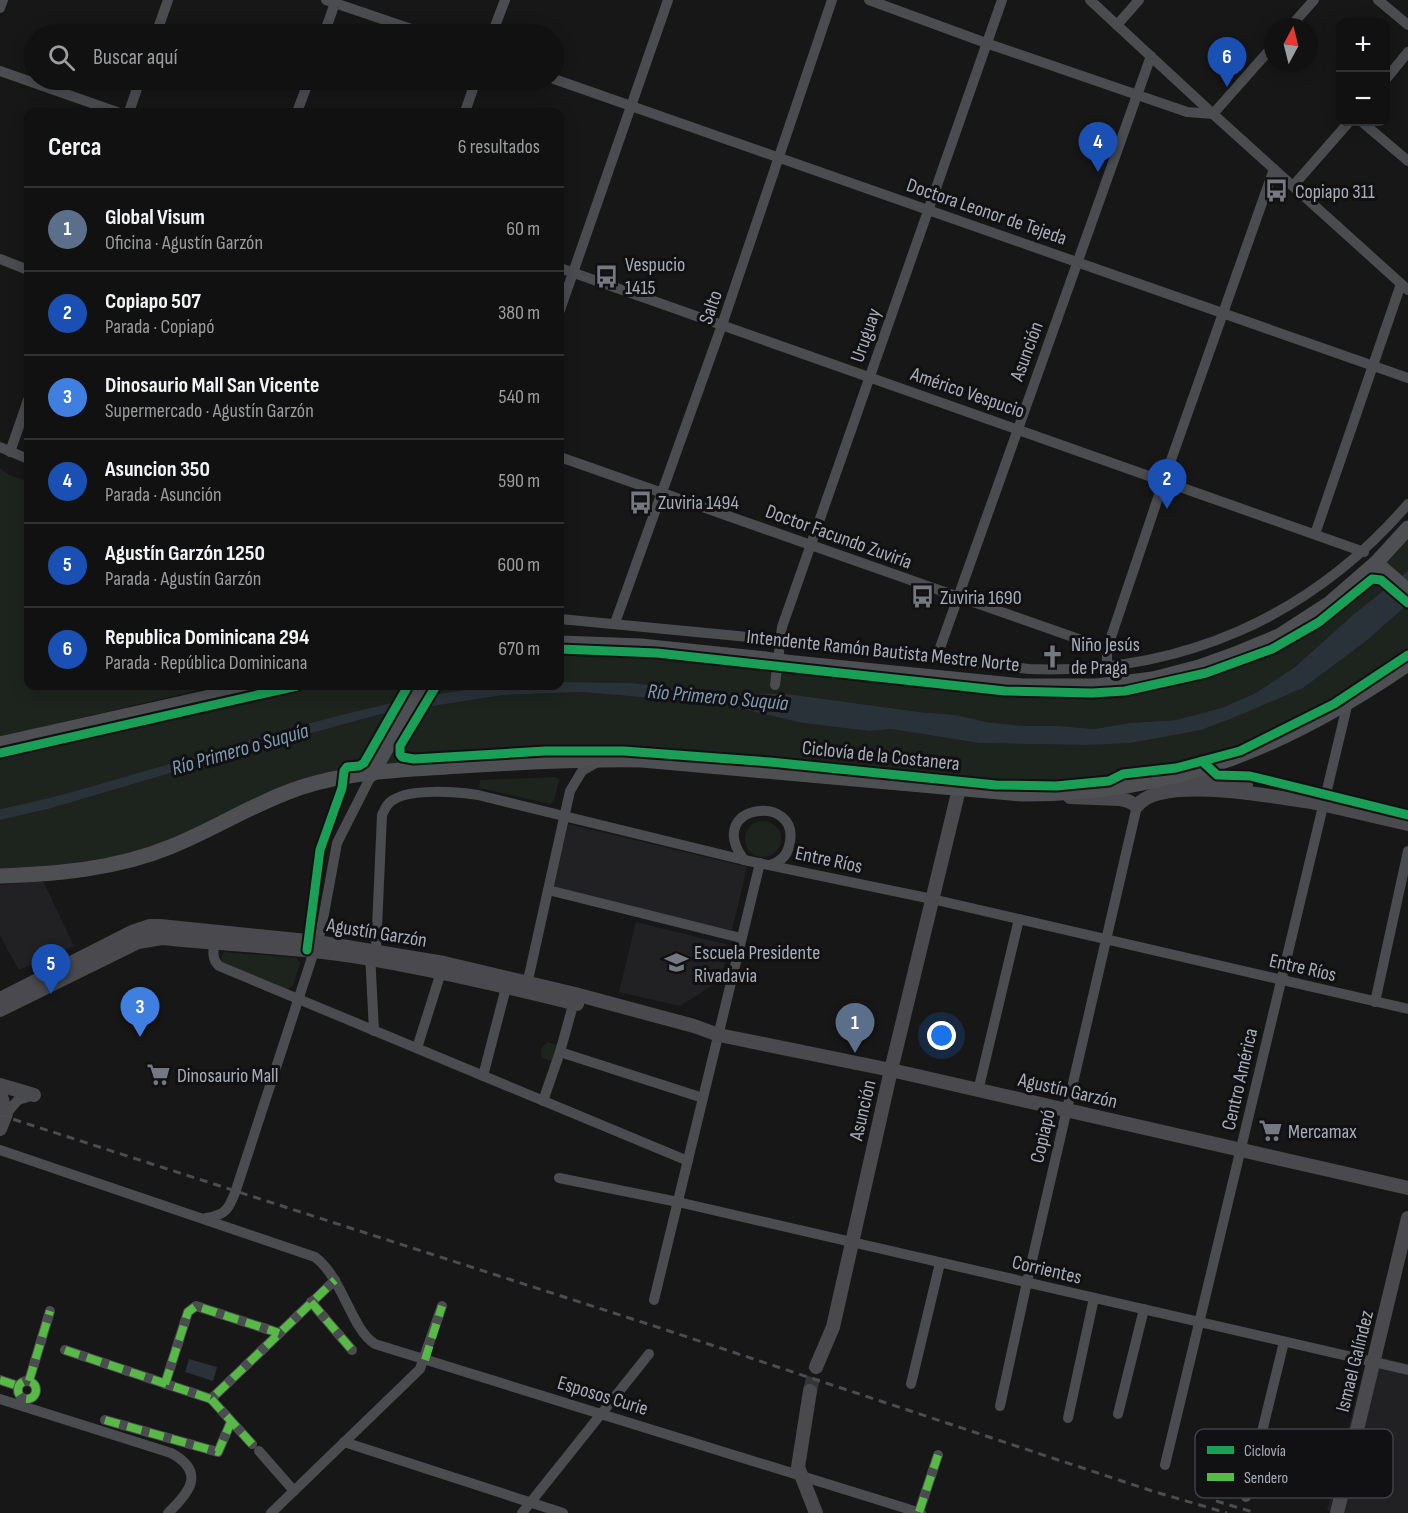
<!DOCTYPE html>
<html lang="es">
<head>
<meta charset="utf-8">
<style>
	:root { --surface:#111; --page:#1e1f1f; --text:#f1f3f6; --muted:#9c9d9f; --line:#303131; --accent:#757880 }
	body { margin:0; font-family:"Sofia Sans Condensed",sans-serif; background:var(--page); color:var(--text) }
	.controls { position:absolute; right:18px; top:18px; display:grid; overflow:hidden; border-radius:12px; box-shadow:0 3px 15px #0003 }
	.controls button { width:54px; height:54px; display:grid; place-items:center; padding:0; border:0; border-bottom:2px solid var(--line); background:var(--surface); color:var(--text); font:30px sans-serif }
	.compass { position:absolute; left:1264px; top:18px; width:54px; height:54px; border-radius:50%; background:var(--surface); box-shadow:0 3px 15px #0003; rotate:7deg }
	.you { position:absolute; left:942px; top:1036px; width:21px; height:21px; margin:-15px; border:4px solid #fff; border-radius:50%; background:#1a73e8; box-shadow:0 0 0 9px #1a73e833 }
	.badge { display:grid; place-items:center; width:39px; height:39px; border-radius:50%; background:var(--accent); color:#fff; font-size:20px; font-weight:700 }
	.pin { position:absolute; translate:-50% -50px; filter:drop-shadow(0 2px 3px #0008) }
	.pin::after { content:''; position:absolute; top:32px; width:21px; height:18px; background:inherit; clip-path:polygon(0 0,100% 0,50% 100%) }
	.list { margin:0; padding:0; list-style:none }
	h2 { display:flex; justify-content:space-between; align-items:center; height:78px; margin:0; padding:0 24px; font-size:26px }
	h2 small { font-size:20px; font-weight:400; color:var(--muted) }
	.list li { display:grid; grid-template-columns:39px 1fr auto; gap:18px; align-items:center; box-sizing:border-box; height:84px; padding:0 24px; border-top:2px solid var(--line) }
	.list b { display:block; font-size:22px; white-space:nowrap }
	.list p { margin:0; font-size:20px; white-space:nowrap; color:var(--muted) }
	.list em { font-size:20px; font-style:normal; color:var(--muted) }
	.icon { flex:none; width:33px; height:33px; fill:none; stroke:currentColor; stroke-width:2; stroke-linecap:round; stroke-linejoin:round }
	.map { position:relative; flex:none; width:1408px; height:1513px; overflow:hidden }
	.search { position:absolute; background:var(--surface); box-shadow:0 3px 15px #0003; left:24px; top:24px; width:540px; height:66px; display:flex; align-items:center; gap:15px; box-sizing:border-box; padding:0 21px; border-radius:33px; color:var(--muted); font-size:22px }
	.panel { position:absolute; background:var(--surface); box-shadow:0 3px 15px #0003; left:24px; top:108px; width:540px; height:582px; border-radius:12px }
	.map>svg:first-child { display:block }
</style>
</head>
<body>
<div class="map">
<svg width="1408" height="1513" viewBox="0 0 1408 1513">
	<rect width="100%" height="100%" fill="#171717"/>
	<!-- built -->
	<g fill="#212123">
		<polygon points="568,824 747,867 732,930 553,888"/>
		<polygon points="43,881 74,946 19,970 0,936 0,885"/>
		<polygon points="636,922 729,945 721,980 680,1006 619,992"/>
		<polygon points="1368,1354 1408,1364 1408,1513 1337,1513 1327,1510"/>
	</g>
	<!-- green -->
	<g fill="#1d241e">
		<polygon points="0,468 9,475 28,481 28,686 216,686 0,737"/>
		<polygon points="1408,528 1408,571 1354,614 1295,667 1254,694 1221,708 1176,720 1130,723 1094,729 1059,726 1022,726 986,722 956,715 919,712 788,694 722,693 631,683 560,682 560,643 992,683 1153,679 1306,619"/>
		<polygon points="1408,604 1408,664 1237,758 1077,792 642,760 344,778 169,847 0,876 0,820 48,809 232,755 381,714 503,695 582,692 721,704 803,723 869,731 891,729 979,743 1087,745 1201,730 1233,718 1303,688 1365,642"/>
		<path d="M259 686H516C384 697 259 740 132 775 89 787 44 801 0 809V744Z"/>
		<polygon points="556,777 559,780 554,800 550,804 479,788 480,780"/>
		<circle cx="763" cy="839" r="18"/>
		<polygon points="224,952 297,958 300,963 293,986 287,989 222,962 221,958"/>
		<polygon points="547,1042 558,1045 552,1061 542,1058 541,1049"/>
	</g>
	<!-- water -->
	<g fill="#2a3239">
		<path d="M1408 571V604L1365 642 1303 688 1233 718 1201 730 1130 743 1087 745 979 743 891 729 869 731 803 723 721 704 582 692 503 695 381 714 232 755 48 809 0 820V809C42 801 83 789 124 777 236 746 348 707 464 690 496 686 528 686 560 686V682H563L631 683 722 693 788 694 919 712 956 715 986 722 1022 726H1059L1094 729 1130 723 1176 720 1221 708 1254 694 1295 667 1354 614Z"/>
		<polygon points="189,1359 217,1367 213,1381 185,1372"/>
	</g>
	<!-- pier -->
	<polygon fill="#171717" points="431,693 421,710 391,715 400,699"/>
	<g fill="none" stroke-linecap="round" stroke-linejoin="round">
		<!-- secondary-tunnel -->
		<polyline stroke="#343537" stroke-width="14" stroke-dasharray="14 7" stroke-linecap="butt" points="810,1391 816,1367"/>
		<!-- street -->
		<g stroke="#4b4c50" stroke-width="10">
			<polyline points="326,0 426,34"/>
			<polyline points="869,0 986,43 1187,112 1213,114"/>
			<polyline points="1090,0 1213,114 1408,290"/>
			<polyline points="1378,0 1408,25"/>
			<polyline points="0,8 3,0"/>
			<polyline points="1117,25 1139,0"/>
			<polyline points="1290,27 1314,0"/>
			<polyline points="156,34 168,0"/>
			<polyline points="324,34 336,0"/>
			<polyline points="492,34 505,0"/>
			<polyline points="0,71 117,112"/>
			<polyline points="554,79 1408,378"/>
			<polyline points="1386,79 1408,52"/>
			<polyline points="129,112 140,80"/>
			<polyline points="297,112 309,80"/>
			<polyline points="465,112 476,80"/>
			<polyline points="1213,114 1273,46"/>
			<polyline points="1362,122 1408,161"/>
			<polyline points="1293,186 1349,122"/>
			<polyline points="0,259 28,270"/>
			<polyline points="560,268 1364,552"/>
			<polyline points="560,310 668,0"/>
			<polyline points="0,447 28,459"/>
			<polyline points="10,452 28,400"/>
			<polyline points="560,457 1107,649"/>
			<polyline points="1315,534 1401,284"/>
			<path d="M560 619 779 640 1029 669C1179 675 1310 618 1408 504"/>
			<polyline points="615,623 722,325 832,0"/>
			<polyline points="936,659 1151,56"/>
			<polyline points="1107,667 1107,649 1164,480 1274,169"/>
			<polyline points="775,685 782,627 1002,0"/>
			<path d="M744 860C702 803 804 792 789 846 787 856 780 862 770 865"/>
			<polyline points="548,890 741,938"/>
			<path d="M216 936C214 946 210 958 219 966L688 1161"/>
			<path d="M376 950 382 815C385 809 387 803 393 800 411 788 457 792 478 795L744 860 932 899 1408 1009"/>
			<polyline points="370,953 374,1031"/>
			<polyline points="526,989 570,791 582,771 599,761"/>
			<polyline points="1375,1002 1408,851"/>
			<polyline points="417,1048 443,966"/>
			<polyline points="560,1052 703,1098"/>
			<polyline points="483,1076 508,980"/>
			<polyline points="978,1091 1019,919"/>
			<polyline points="543,1101 560,1052 575,998"/>
			<polyline points="6,1114 18,1100 34,1095"/>
			<path d="M0 1150 315 1257C343 1278 351 1329 375 1344L921 1513"/>
			<polyline points="559,1178 678,1202 1408,1370"/>
			<path d="M206 1218C226 1215 229 1209 236 1190L321 930 337 843 372 774"/>
			<polyline points="654,1300 760,863"/>
			<polyline points="311,1302 352,1350"/>
			<polyline points="65,1350 211,1399 335,1280"/>
			<polyline points="0,1380 18,1386"/>
			<polyline points="29,1381 50,1311"/>
			<circle cx="27" cy="1390" r="9"/>
			<polyline points="165,1384 188,1312 196,1306 279,1333"/>
			<polyline points="911,1384 940,1263"/>
			<path d="M0 1399 171 1453C206 1472 190 1492 168 1513"/>
			<polyline points="211,1399 252,1444"/>
			<polyline points="1000,1406 1027,1282 1137,806"/>
			<polyline points="1118,1414 1144,1309"/>
			<polyline points="1068,1418 1094,1298"/>
			<polyline points="105,1420 218,1452 231,1422"/>
			<polyline points="344,1442 563,1513"/>
			<polyline points="259,1451 294,1491"/>
			<polyline points="1165,1465 1348,702"/>
			<polyline points="1246,1497 1284,1342"/>
			<polyline points="919,1512 938,1455"/>
			<polyline points="271,1513 420,1369 442,1306"/>
			<polyline points="522,1513 649,1354"/>
		</g>
		<!-- secondary -->
		<g stroke="#4a4a4e" stroke-width="14">
			<polyline points="1169,782 1221,780 1246,785"/>
			<path d="M1070 797 1120 799 1128 801 1137 806C1161 773 1286 799 1323 804"/>
			<polyline points="1317,803 1408,824"/>
			<polyline points="0,999 132,932 150,926 160,926 317,942 444,963 575,994 694,1026 719,1035 891,1070 1408,1188"/>
			<path d="M0 1010 138 942 162 938C231 945 302 947 371 959 440 971 509 987 577 1004"/>
			<polyline points="0,1085 34,1095"/>
			<polyline points="0,1092 6,1114 0,1129"/>
			<polyline points="816,1367 833,1327 891,1070 959,789"/>
			<polyline points="810,1391 798,1467 816,1513"/>
			<polyline points="1337,1513 1408,1218"/>
		</g>
		<!-- primary -->
		<g stroke="#4d4f52" stroke-width="15">
			<polyline points="1376,563 1408,591"/>
			<polyline points="560,643 641,646 765,659"/>
			<polyline points="785,662 1022,686 1097,686 1153,679 1199,667 1238,653 1279,636 1330,603 1376,563 1408,528"/>
			<polyline points="0,744 259,686"/>
			<polyline points="372,774 421,686"/>
			<path d="M0 876C57 874 116 869 170 847 215 829 256 802 302 787 348 772 399 770 446 767 512 763 577 759 642 760L1022 794C1172 795 1287 747 1408 664"/>
		</g>
		<!-- rail -->
		<g stroke="#4b4c4f" stroke-width="3" stroke-dasharray="8 6" stroke-linecap="butt">
			<polyline points="0,1115 651,1325 1152,1491 1227,1513"/>
			<polyline points="1216,1501 1256,1513"/>
		</g>
		<!-- primary-bridge -->
		<polyline stroke="#4d4f52" stroke-width="15" points="765,659 785,662"/>
		<!-- quiet -->
		<g stroke="#58b947" stroke-width="8" stroke-dasharray="15 8" stroke-linecap="butt">
			<polyline points="311,1302 352,1350"/>
			<polyline points="65,1350 211,1399 335,1280"/>
			<polyline points="425,1360 442,1306"/>
			<polyline points="0,1380 18,1386"/>
			<polyline points="29,1381 50,1311"/>
			<circle cx="27" cy="1390" r="9"/>
			<polyline points="165,1384 188,1312 196,1306 279,1333"/>
			<polyline points="211,1399 252,1444"/>
			<polyline points="105,1420 218,1452 231,1422"/>
			<polyline points="919,1512 938,1455"/>
		</g>
		<defs>
			<g id="cycleway">
				<polyline points="560,649 657,653 1005,691 1092,693 1125,691 1206,673 1272,649 1319,622 1372,579 1381,580 1408,603"/>
				<polyline points="436,686 400,746 400,754 402,757 414,759 545,751 624,751 770,762 996,785 1056,786 1109,781 1123,774 1176,768 1240,751 1334,704 1408,655"/>
				<polyline points="0,753 297,686"/>
				<polyline points="1202,761 1217,775 1250,776 1408,815"/>
				<polyline points="307,950 320,850 342,788 344,771 347,767 359,766 364,763 408,686"/>
			</g>
		</defs>
		<!-- cycleway casing -->
		<use href="#cycleway" stroke="#111113" stroke-width="13"/>
		<!-- cycleway -->
		<use href="#cycleway" stroke="#1a9f57" stroke-width="9"/>
	</g>
	<!-- icons -->
	<defs>
		<symbol id="bus-bare" viewBox="-9 -9 18 18"><path d="M-5-6H5V4H4V6H2V4H-2V6H-4V4H-5ZM-3.5-4V0h7V-4ZM-3.5 1.2v1.5H-2V1.2ZM2 1.2v1.5H3.5V1.2Z" fill="#757880" stroke="#111113" stroke-width="2.5" paint-order="stroke"/></symbol>
		<symbol id="church-bare" viewBox="-9 -9 18 18"><path d="M-1.2-6h2.4v3.5h3.3v2.4h-3.3V6h-2.4V-.1h-3.3v-2.4h3.3Z" fill="#757880" stroke="#111113" stroke-width="2.5" paint-order="stroke"/></symbol>
		<symbol id="school-bare" viewBox="-9 -9 18 18"><path d="M0-5L7-2L0 1L-7-2ZM-4 1L0 2.5L4 1V4Q0 6-4 4Z" fill="#757880" stroke="#111113" stroke-width="2.5" paint-order="stroke"/></symbol>
		<symbol id="supermarket-bare" viewBox="-9 -9 18 18"><path d="M-6-5.5h2.5l.6 2H6L4.5 2H-2.5L-4.4-4H-6ZM-1.5 3.2a1.3 1.3 0 1 0 .1 0ZM3 3.2a1.3 1.3 0 1 0 .1 0Z" fill="#757880" stroke="#111113" stroke-width="2.5" paint-order="stroke"/></symbol>
	</defs>
	<g fill-rule="evenodd">
		<use href="#bus-bare" x="1260" y="174" width="33" height="33"/>
		<use href="#bus-bare" x="590" y="260" width="33" height="33"/>
		<use href="#bus-bare" x="624" y="486" width="33" height="33"/>
		<use href="#bus-bare" x="906" y="580" width="33" height="33"/>
		<use href="#church-bare" x="1036" y="640" width="33" height="33"/>
		<use href="#school-bare" x="660" y="946" width="33" height="33"/>
		<use href="#supermarket-bare" x="142" y="1058" width="33" height="33"/>
		<use href="#supermarket-bare" x="1254" y="1114" width="33" height="33"/>
	</g>
	<g text-anchor="middle" stroke-width="6" stroke-linejoin="round" paint-order="stroke">
		<!-- poi labels -->
		<g font-size="20" fill="#a8adb8" stroke="#111113" text-anchor="start">
			<text x="1295" y="198">Copiapo 311</text>
			<text x="625" y="271">Vespucio<tspan x="625" dy="23">1415</tspan></text>
			<text x="658" y="509">Zuviria 1494</text>
			<text x="940" y="604">Zuviria 1690</text>
			<text x="1071" y="651">Niño Jesús<tspan x="1071" dy="23">de Praga</tspan></text>
			<text x="694" y="959">Escuela Presidente<tspan x="694" dy="23">Rivadavia</tspan></text>
			<text x="177" y="1082">Dinosaurio Mall</text>
			<text x="1288" y="1138">Mercamax</text>
		</g>
		<!-- street labels -->
		<g font-size="20" fill="#a8adb8" stroke="#111113">
			<text transform="translate(987 211) rotate(19)" y="7">Doctora Leonor de Tejeda</text>
			<text transform="translate(710 307) rotate(-71)" y="7">Salto</text>
			<text transform="translate(865 335) rotate(-71)" y="7">Uruguay</text>
			<text transform="translate(1026 351) rotate(-70)" y="7">Asunción</text>
			<text transform="translate(968 392) rotate(19)" y="7">Américo Vespucio</text>
			<text transform="translate(839 536) rotate(20)" y="7">Doctor Facundo Zuviría</text>
			<text transform="translate(883 650) rotate(6)" y="7">Intendente Ramón Bautista Mestre Norte</text>
			<text transform="translate(881 755) rotate(6)" y="7">Ciclovía de la Costanera</text>
			<text transform="translate(829 859) rotate(12)" y="7">Entre Ríos</text>
			<text transform="translate(377 932) rotate(9)" y="7">Agustín Garzón</text>
			<text transform="translate(1303 967) rotate(13)" y="7">Entre Ríos</text>
			<text transform="translate(1239 1079) rotate(-77)" y="7">Centro América</text>
			<text transform="translate(1068 1090) rotate(13)" y="7">Agustín Garzón</text>
			<text transform="translate(862 1110) rotate(-77)" y="7">Asunción</text>
			<text transform="translate(1042 1136) rotate(-77)" y="7">Copiapó</text>
			<text transform="translate(1047 1269) rotate(13)" y="7">Corrientes</text>
			<text transform="translate(1354 1361) rotate(-76)" y="7">Ismael Galíndez</text>
			<text transform="translate(603 1395) rotate(17)" y="7">Esposos Curie</text>
		</g>
		<!-- water labels -->
		<g font-size="21" font-style="italic" fill="#7f9bb3" stroke="#111113">
			<text transform="translate(718 697) rotate(5)" y="7">Río Primero o Suquía</text>
			<text transform="translate(240 749) rotate(-16)" y="7">Río Primero o Suquía</text>
		</g>
	</g>
	<!-- legend -->
	<rect x="1195" y="1429" width="198" height="69" rx="9" fill="#111113" stroke="#3e4045" stroke-width="1.5"/>
	<rect x="1207" y="1446" width="27" height="8" fill="#1a9f57"/>
	<rect x="1207" y="1473" width="27" height="8" fill="#58b947"/>
	<g font-size="16" fill="#a8adb8">
		<text x="1244" y="1456">Ciclovía</text>
		<text x="1244" y="1483">Sendero</text>
	</g>
</svg>
<div class="controls">
<button>+</button>
<button>−</button>
</div>
<svg class="compass" viewBox="-18 -18 36 36"><path d="M0-13l5 13h-10z" fill="#e53935"/><path d="M0 13l5-13h-10z" fill="#9c9d9f"/></svg>
<div class="you"></div>
<div class="pin badge" style="left:855px;top:1053px;background:#5c6f8a">1</div>
<div class="pin badge" style="left:1167px;top:509px;background:#1a4fb4">2</div>
<div class="pin badge" style="left:140px;top:1037px;background:#3f7fe0">3</div>
<div class="pin badge" style="left:1098px;top:172px;background:#1a4fb4">4</div>
<div class="pin badge" style="left:51px;top:994px;background:#1a4fb4">5</div>
<div class="pin badge" style="left:1227px;top:87px;background:#1a4fb4">6</div>
<div class="search"><svg class="icon" aria-label="search" viewBox="0 0 24 24"><circle cx="10" cy="10" r="6"/><path d="M15 15l6 6"/></svg>Buscar aquí</div>
<section class="panel">
<h2>Cerca<small>6 resultados</small></h2>
<ul class="list">
<li><span class="badge" style="background:#5c6f8a">1</span><div><b>Global Visum</b><p>Oficina · Agustín Garzón</p></div><em>60 m</em></li>
<li><span class="badge" style="background:#1a4fb4">2</span><div><b>Copiapo 507</b><p>Parada · Copiapó</p></div><em>380 m</em></li>
<li><span class="badge" style="background:#3f7fe0">3</span><div><b>Dinosaurio Mall San Vicente</b><p>Supermercado · Agustín Garzón</p></div><em>540 m</em></li>
<li><span class="badge" style="background:#1a4fb4">4</span><div><b>Asuncion 350</b><p>Parada · Asunción</p></div><em>590 m</em></li>
<li><span class="badge" style="background:#1a4fb4">5</span><div><b>Agustín Garzón 1250</b><p>Parada · Agustín Garzón</p></div><em>600 m</em></li>
<li><span class="badge" style="background:#1a4fb4">6</span><div><b>Republica Dominicana 294</b><p>Parada · República Dominicana</p></div><em>670 m</em></li>
</ul>
</section>
</div>
</body>
</html>
